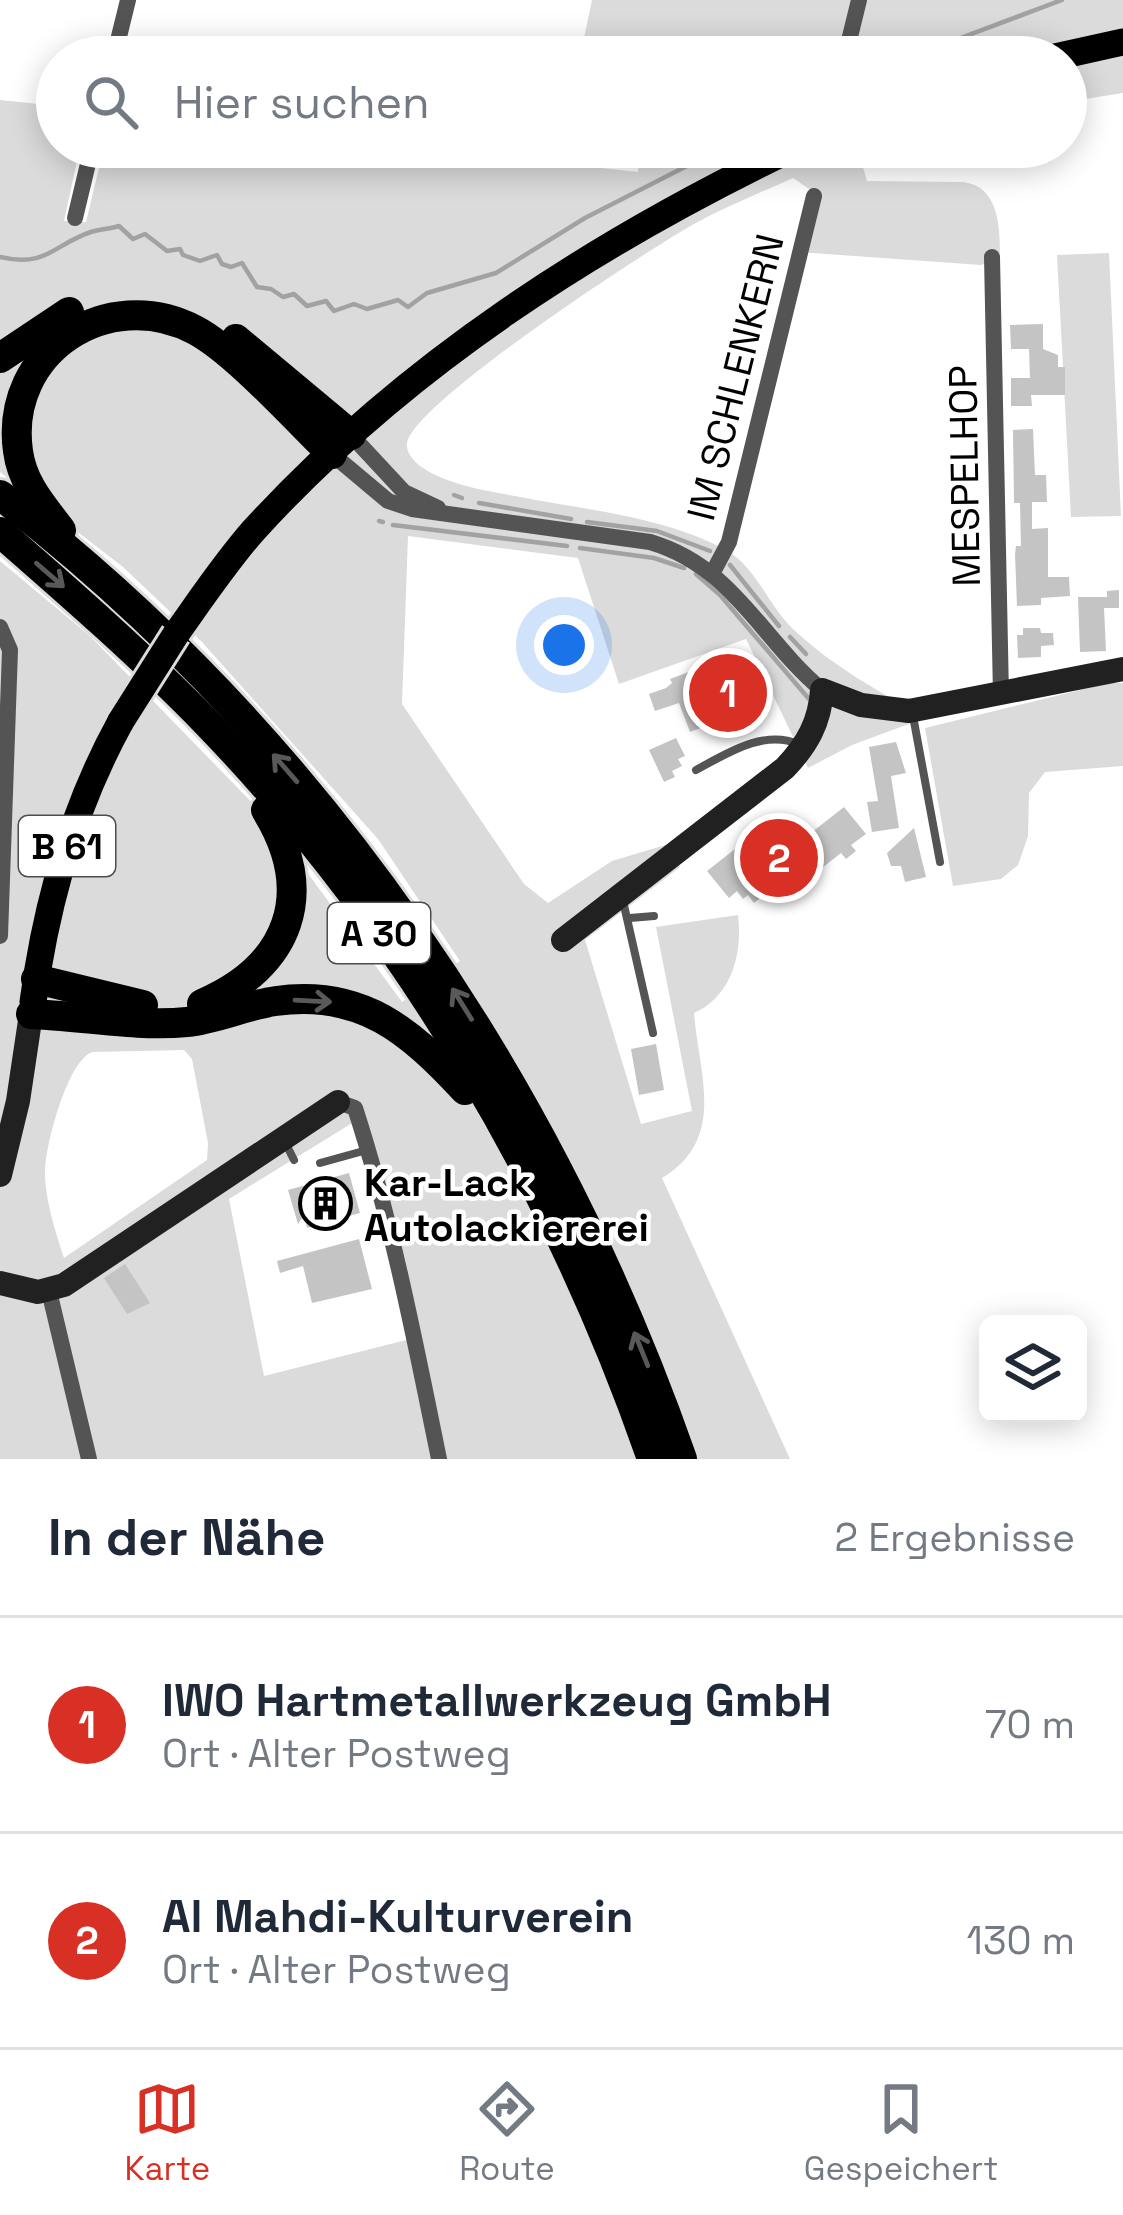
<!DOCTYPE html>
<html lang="de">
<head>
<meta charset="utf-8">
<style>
	:root { --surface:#fff; --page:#f2f2f3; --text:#1f2937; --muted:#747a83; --line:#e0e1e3; --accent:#d93025 }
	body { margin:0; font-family:"Space Grotesk",sans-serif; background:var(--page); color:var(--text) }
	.controls { position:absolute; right:36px; bottom:36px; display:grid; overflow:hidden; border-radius:18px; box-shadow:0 6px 30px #0003 }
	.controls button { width:108px; height:108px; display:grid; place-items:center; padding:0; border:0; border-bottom:3px solid var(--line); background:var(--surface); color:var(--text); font:60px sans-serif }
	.you { position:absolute; left:564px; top:645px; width:42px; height:42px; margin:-30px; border:9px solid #fff; border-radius:50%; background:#1a73e8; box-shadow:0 0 0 18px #1a73e833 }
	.badge { display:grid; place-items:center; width:78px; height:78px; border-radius:50%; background:var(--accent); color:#fff; font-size:39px; font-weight:700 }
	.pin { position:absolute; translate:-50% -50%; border:6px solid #fff; box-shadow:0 3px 12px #0006 }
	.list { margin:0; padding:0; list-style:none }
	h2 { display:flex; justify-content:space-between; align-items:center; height:156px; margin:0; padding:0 48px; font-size:51px }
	h2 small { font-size:39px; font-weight:400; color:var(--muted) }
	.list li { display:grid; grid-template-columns:78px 1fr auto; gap:36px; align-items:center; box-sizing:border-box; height:216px; padding:0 48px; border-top:3px solid var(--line) }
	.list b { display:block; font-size:45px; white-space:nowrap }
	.list p { margin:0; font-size:39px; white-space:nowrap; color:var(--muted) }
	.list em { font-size:39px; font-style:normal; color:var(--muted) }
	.icon { flex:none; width:66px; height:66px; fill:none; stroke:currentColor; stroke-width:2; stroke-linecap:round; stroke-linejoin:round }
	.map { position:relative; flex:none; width:1123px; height:1459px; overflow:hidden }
	.search { position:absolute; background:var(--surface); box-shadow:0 6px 30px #0003; left:36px; right:36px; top:36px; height:132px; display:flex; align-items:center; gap:30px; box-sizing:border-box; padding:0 42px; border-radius:66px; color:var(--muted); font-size:45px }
	.sheet { height:588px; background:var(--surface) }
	nav { display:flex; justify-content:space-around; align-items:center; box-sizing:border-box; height:168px; border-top:3px solid var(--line); background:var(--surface); font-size:33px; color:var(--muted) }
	nav a { display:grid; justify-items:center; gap:6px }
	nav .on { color:var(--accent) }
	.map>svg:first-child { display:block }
</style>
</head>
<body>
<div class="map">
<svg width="1123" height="1459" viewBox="0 0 1123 1459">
	<rect width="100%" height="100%" fill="#fff"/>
	<!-- green -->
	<g fill="#dbdbdb" fill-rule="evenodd">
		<polygon points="592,0 1123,0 1123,93 1066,102 1066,57 580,57"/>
		<path d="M0 100 57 106V147H80L64 221 86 222 104 147H407L638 172 639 160 561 150 562 147H866L858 150 867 181 963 182C999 186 1000 227 1000 257L981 265 798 252 812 191 793 178C760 193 725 207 694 224 649 249 411 404 407 444 406 453 414 461 420 466 447 485 484 490 515 496 585 510 663 516 726 550 755 566 768 604 790 626 830 665 877 690 925 718L852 745 808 768 746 639 619 684 578 558 408 536 402 704 524 884 548 903 612 861 672 843 680 867 585 940 641 1124 692 1111 656 927 738 915C743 954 731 997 694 1013 699 1076 727 1138 662 1178L790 1459H0V561L90 636 268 819 402 1002 460 961 378 839 202 642 123 567 0 472ZM184 1050 192 1059 208 1143 207 1160 64 1258C56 1233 45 1200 45 1173 45 1146 67 1062 92 1052ZM362 1117 418 1337 264 1376 229 1199Z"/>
		<polygon points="1109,253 1121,516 1071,517 1057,255"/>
		<polygon points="1109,683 1123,683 1123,766 1045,772 1029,793 1028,836 1018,865 1001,879 953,886 925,728"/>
	</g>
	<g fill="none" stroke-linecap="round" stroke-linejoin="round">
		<!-- stream -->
		<g stroke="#a2a2a2" stroke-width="4.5">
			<polyline points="910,57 1062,0"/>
			<path d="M0 257C47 268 54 244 91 232 100 229 110 229 119 226L133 239 145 234 167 251 180 249 183 255 200 261 217 255 222 264 231 267 242 263 257 287 271 289 283 297 294 294 307 306 326 301 334 311 354 304 367 309 398 300 408 307 427 293 496 273 585 218 724 147"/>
			<polyline points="454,495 462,498"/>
			<polyline points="479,503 571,519"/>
			<polyline points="379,521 383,522"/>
			<polyline points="587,522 657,531 710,551"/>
			<polyline points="393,525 567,546"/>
			<polyline points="580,548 654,558 684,568"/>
			<polyline points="730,565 779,626"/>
			<polyline points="696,574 720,595 809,699"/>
			<polyline points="790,637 806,654"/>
		</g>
	</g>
	<!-- building -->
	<g fill="#c4c4c4">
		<polygon points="1043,324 1043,349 1058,355 1058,367 1065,367 1065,395 1031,395 1032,406 1011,406 1011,378 1030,378 1029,349 1011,349 1010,325"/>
		<polygon points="1033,429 1035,475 1046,475 1047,502 1032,502 1032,529 1048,528 1048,577 1069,577 1070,596 1041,598 1041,605 1017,606 1015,554 1016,546 1021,546 1020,503 1014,503 1013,430"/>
		<polygon points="1119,590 1119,608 1104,608 1106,651 1080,652 1078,597 1107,597 1107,591"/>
		<polygon points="1023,628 1040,628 1041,633 1053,633 1054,645 1041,646 1041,657 1018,658 1017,635 1023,635"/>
		<polygon points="734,655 754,708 690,732 679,703 655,711 649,694 666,688 672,683 670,679"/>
		<polygon points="676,738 685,756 678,759 682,766 672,771 675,777 664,782 649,750"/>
		<polygon points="896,742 906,773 891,776 899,828 872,832 867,802 878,801 869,747"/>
		<polygon points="844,807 866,834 851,845 856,851 846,859 841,853 813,875 804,863 754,903 748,895 743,899 737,891 729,898 707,871 772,820 793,847"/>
		<polygon points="914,828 926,877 905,882 901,866 891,866 887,853"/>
		<polygon points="656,1044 664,1090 639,1095 631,1049"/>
		<polygon points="349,1173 360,1213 307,1228 304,1215 298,1224 288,1190"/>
		<polygon points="359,1239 372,1289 312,1303 303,1266 280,1273 277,1261"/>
		<polygon points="125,1264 150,1303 127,1314 104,1278"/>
	</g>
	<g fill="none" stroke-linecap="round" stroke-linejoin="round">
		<defs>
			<g id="primary">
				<polyline points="1055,57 1123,42"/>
				<path d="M176 634C201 599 225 563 253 531 404 365 595 243 795 147"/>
				<path d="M33 1002C46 904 73 808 121 721"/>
			</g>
			<g id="highway">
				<polyline points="236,339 351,435"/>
				<polyline points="0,358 69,312"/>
				<path d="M0 495C317 738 551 1084 682 1459"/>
				<path d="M61 530C42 505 22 483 18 451 4 352 107 284 195 330 235 351 297 420 332 454"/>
				<path d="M0 532C71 594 142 656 208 724 406 929 559 1190 652 1459"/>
				<polyline points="36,979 143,1005"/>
				<path d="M202 1004C290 966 317 893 266 810"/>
				<path d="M31 1014C81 1016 138 1027 187 1022 217 1019 246 1005 276 1001 362 989 410 1031 465 1090"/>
			</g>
		</defs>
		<!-- primary casing -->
		<use href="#primary" stroke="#dbdbdb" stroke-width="33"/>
		<!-- highway casing -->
		<use href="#highway" stroke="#dbdbdb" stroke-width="36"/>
		<!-- lane -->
		<g stroke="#545454" stroke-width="8">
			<polyline points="913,716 940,862"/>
			<path d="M696 770C726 754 764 729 798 744"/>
			<polyline points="623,901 653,1033"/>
			<polyline points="630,918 654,916"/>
			<polyline points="285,1142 294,1160"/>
			<polyline points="320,1163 367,1150"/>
		</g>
		<!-- street -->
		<g stroke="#545454" stroke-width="16">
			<polyline points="114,57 128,0"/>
			<polyline points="845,57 859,0"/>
			<polyline points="75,218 92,147"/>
			<polyline points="992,257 1001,695"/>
			<polyline points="351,435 404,492 438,508"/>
			<path d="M332 454 388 501 412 509 650 542C734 567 760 638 822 690"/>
			<polyline points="713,572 729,542 814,196"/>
			<polyline points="0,627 10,650 0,936"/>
			<path d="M338 1102 355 1108C392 1222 415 1341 439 1459"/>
			<polyline points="49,1291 89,1459"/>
		</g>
		<!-- secondary -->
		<g stroke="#212121" stroke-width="24">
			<path d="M563 940 785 768C807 745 820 722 822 690L861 705 909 711 1123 669"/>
			<polyline points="0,1175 18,1101 31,1014"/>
			<polyline points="0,1283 38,1292 64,1285 338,1102"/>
		</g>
		<!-- primary -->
		<use href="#primary" stroke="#000" stroke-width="27"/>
		<!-- highway -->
		<use href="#highway" stroke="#000" stroke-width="30"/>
		<defs>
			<polyline id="primary-bridge" points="121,721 176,634"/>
		</defs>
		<!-- primary-bridge casing -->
		<use href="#primary-bridge" stroke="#dbdbdb" stroke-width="33" stroke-linecap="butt"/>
		<!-- primary-bridge -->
		<use href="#primary-bridge" stroke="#000" stroke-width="27"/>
	</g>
	<!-- one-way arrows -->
	<defs><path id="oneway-shaft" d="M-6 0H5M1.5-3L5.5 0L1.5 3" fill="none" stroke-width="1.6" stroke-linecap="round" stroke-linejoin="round" transform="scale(3)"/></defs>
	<g stroke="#595959">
		<use href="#oneway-shaft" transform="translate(50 575) rotate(41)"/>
		<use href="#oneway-shaft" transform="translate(285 768) rotate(-131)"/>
		<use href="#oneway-shaft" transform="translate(313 1001) rotate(3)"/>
		<use href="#oneway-shaft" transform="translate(462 1004) rotate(-122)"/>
		<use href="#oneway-shaft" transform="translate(641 1349) rotate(-112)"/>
	</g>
	<!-- icons -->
	<defs>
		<symbol id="building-ring" viewBox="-11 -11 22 22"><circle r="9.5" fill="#fff" stroke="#000" stroke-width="1.5"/><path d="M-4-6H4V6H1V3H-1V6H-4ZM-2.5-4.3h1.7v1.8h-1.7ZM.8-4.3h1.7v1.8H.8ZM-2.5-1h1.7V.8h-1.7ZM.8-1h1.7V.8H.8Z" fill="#000"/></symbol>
	</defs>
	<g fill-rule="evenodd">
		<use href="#building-ring" x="296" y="1174" width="59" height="59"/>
	</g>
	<g text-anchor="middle" stroke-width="9" stroke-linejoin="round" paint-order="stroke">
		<!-- shield labels -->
		<g fill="#fff" stroke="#4c4c4c" stroke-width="3">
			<rect x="19" y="816" width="96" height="60" rx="9"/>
			<rect x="328" y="903" width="102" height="60" rx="9"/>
		</g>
		<g font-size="36" font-weight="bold" fill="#000">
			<text x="67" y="859">B 61</text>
			<text x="379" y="946">A 30</text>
		</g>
		<!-- street labels -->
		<g font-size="39" fill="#000" stroke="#fff">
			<text transform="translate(735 377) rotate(-76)" y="14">IM SCHLENKERN</text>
			<text transform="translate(964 476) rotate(-91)" y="14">MESPELHOP</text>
		</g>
		<!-- poi labels -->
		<g font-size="39" font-weight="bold" fill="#000" stroke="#fff" text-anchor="start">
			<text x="364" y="1196">Kar-Lack<tspan x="364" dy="45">Autolackiererei</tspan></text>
		</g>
	</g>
</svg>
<div class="controls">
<button><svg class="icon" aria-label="layers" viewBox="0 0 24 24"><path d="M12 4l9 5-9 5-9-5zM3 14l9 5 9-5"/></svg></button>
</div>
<div class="you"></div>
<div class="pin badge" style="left:728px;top:693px">1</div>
<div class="pin badge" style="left:779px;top:858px">2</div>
<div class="search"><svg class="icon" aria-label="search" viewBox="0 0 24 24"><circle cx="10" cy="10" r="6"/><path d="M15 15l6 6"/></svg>Hier suchen</div>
</div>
<section class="sheet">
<h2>In der Nähe<small>2 Ergebnisse</small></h2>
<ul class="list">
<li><span class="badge">1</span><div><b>IWO Hartmetallwerkzeug GmbH</b><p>Ort · Alter Postweg</p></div><em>70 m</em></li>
<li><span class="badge">2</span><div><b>Al Mahdi-Kulturverein</b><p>Ort · Alter Postweg</p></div><em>130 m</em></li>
</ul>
</section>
<nav>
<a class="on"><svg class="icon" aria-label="map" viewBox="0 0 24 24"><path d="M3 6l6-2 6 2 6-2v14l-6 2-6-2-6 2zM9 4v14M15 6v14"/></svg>Karte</a>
<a><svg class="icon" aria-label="directions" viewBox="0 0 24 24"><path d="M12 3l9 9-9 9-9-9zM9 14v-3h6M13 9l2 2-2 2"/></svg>Route</a>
<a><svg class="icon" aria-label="saved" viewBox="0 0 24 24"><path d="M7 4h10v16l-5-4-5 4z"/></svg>Gespeichert</a>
</nav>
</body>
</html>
